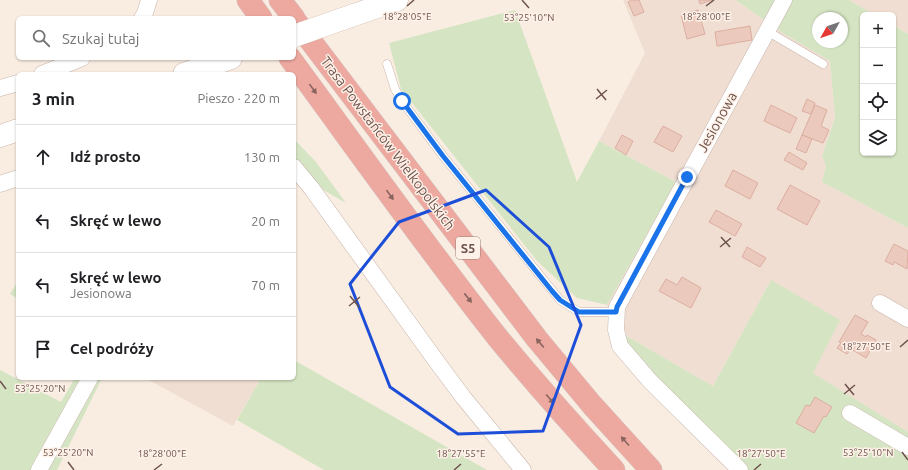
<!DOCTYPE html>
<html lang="pl">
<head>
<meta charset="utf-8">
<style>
	:root { --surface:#fff; --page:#f2f2f2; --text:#202124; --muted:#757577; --line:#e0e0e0 }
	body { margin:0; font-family:Ubuntu,sans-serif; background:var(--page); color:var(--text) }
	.controls { position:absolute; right:12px; top:12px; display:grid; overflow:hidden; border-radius:6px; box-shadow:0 1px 3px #0004 }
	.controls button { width:36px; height:36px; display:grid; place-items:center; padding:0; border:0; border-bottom:1px solid var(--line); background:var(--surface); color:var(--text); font:20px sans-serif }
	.compass { position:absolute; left:812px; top:12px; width:36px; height:36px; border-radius:50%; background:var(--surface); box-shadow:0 1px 3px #0004; rotate:230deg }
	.stop { position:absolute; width:12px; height:12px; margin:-9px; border:3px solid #1a73e8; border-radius:50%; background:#fff }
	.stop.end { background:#1a73e8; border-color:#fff; box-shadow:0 1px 4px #0008 }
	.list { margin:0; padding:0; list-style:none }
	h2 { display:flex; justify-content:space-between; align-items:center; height:52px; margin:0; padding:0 16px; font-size:17px }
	h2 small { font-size:13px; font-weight:400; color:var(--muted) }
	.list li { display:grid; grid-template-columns:26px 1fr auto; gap:12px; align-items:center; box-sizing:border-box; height:64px; padding:0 16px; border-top:1px solid var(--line) }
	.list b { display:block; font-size:15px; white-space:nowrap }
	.list p { margin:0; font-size:13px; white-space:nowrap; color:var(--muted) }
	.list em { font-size:13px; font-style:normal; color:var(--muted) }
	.icon { flex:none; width:22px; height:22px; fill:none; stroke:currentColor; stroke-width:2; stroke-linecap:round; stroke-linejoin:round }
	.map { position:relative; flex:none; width:908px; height:470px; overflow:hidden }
	.search { position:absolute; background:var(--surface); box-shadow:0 1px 3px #0004; left:16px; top:16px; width:280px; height:44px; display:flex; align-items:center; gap:10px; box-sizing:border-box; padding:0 14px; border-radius:6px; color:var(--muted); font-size:15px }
	.panel { position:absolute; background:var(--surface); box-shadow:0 1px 3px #0004; left:16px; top:72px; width:280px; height:308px; border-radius:6px }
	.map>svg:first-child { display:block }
</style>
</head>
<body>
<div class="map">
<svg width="908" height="470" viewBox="0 0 908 470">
	<rect width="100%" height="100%" fill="#f9ede2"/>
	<!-- residential -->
	<g fill="#f0ded2">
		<polygon points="623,0 736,0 737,1 781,32 830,61 835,118 822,156 826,166 822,182 908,228 908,432 812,373 771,280 713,386 616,330 607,305 676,182 599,141 645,53"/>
		<polygon points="849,0 908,0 908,34 893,25 893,15 875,15"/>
		<polygon points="145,378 261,378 233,426"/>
	</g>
	<!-- green -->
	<g fill="#d5e5c3" fill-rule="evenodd">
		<path d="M736 0H849L875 15H863V153H893V25L908 34V228L822 182 826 166 822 156 835 118 830 61 781 32 737 1ZM818 18H842V42H818Z"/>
		<polygon points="515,10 577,182 599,141 676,182 607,305 577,298 537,261 401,89 389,43"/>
		<polygon points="294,139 316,162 346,203 294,173"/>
		<polygon points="771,280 840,320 813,373 908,432 908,470 748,470 682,411 616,330 713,386"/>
		<polygon points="18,281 18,299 10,294"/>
		<polygon points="294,360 487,470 324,470 237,420 261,378 294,378"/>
		<polygon points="0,370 61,402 75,378 102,378 57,470 0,470"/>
	</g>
	<!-- building -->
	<g fill="#ebc9bd" stroke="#dcae9f">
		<polygon points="632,0 639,0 644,12 634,16 628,2"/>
		<polygon points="699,0 712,0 700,4"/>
		<polygon points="698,10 705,34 687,39 681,15"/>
		<polygon points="750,26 752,40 717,46 715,32"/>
		<polygon points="807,99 815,103 811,114 802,111"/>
		<polygon points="771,105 797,118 790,133 764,121"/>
		<polygon points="815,105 827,110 821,126 829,130 823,143 802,135"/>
		<polygon points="663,126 682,136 673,152 654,142"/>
		<polygon points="622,135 633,141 626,155 615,148"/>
		<polygon points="802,135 812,139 806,153 796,149"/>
		<polygon points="789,152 807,163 803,170 784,160"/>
		<polygon points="733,170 758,183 750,199 725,186"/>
		<polygon points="790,185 820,201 807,225 777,209"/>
		<polygon points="716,210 742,224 735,236 709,222"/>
		<polygon points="894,244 908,251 907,269 894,262 893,265 885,261"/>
		<polygon points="747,247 766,258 760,267 742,257"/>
		<polygon points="682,277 701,288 691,308 659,291 666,279 677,285"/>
		<polygon points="855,315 868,322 861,334 866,337 867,335 876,340 866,358 851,349 847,354 837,348 841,343 839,342"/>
		<polygon points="815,397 832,407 826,417 824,416 814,433 796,423 806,405 810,406"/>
	</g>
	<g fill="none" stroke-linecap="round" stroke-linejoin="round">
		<defs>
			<g id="lane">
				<polyline points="767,31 823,64"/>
				<polyline points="387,64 395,89 402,101 443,156 560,300 579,312 617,312"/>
			</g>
			<g id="street">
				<polyline points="142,18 145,13 149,0"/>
				<polyline points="42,74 82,58"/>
				<polyline points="0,88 18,83"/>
				<polyline points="294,167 312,189 437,362 463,397 523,470"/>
				<polyline points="0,184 18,178"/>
				<polyline points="880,303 908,319"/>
				<polyline points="850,413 908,447"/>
				<polyline points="39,470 90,378"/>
				<polyline points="740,470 650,381 620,346 616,330 617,307 784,0"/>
			</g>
			<g id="secondary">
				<polyline points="351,16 397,0"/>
				<polyline points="184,74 231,58"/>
				<polyline points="0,136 18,130"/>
			</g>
			<g id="highway">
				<polyline points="248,0 261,18"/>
				<polyline points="280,0 294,18"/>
				<polyline points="294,19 537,339 592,405 651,470"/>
				<path d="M290 58C359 152 426 247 498 338 535 383 574 427 614 470"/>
			</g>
		</defs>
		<!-- lane casing -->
		<use href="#lane" stroke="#c8b4ab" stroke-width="9"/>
		<!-- street casing -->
		<use href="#street" stroke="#c8b4ab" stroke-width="17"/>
		<!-- secondary casing -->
		<use href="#secondary" stroke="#cdb5ab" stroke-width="23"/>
		<!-- highway casing -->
		<use href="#highway" stroke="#d4cbc9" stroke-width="23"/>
		<!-- lane -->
		<use href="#lane" stroke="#fff" stroke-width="8"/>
		<!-- street -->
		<use href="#street" stroke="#fff" stroke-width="16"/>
		<!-- secondary -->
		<use href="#secondary" stroke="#fff" stroke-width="22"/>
		<!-- highway -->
		<use href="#highway" stroke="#eda89f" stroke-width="22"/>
		<defs>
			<polyline id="secondary-bridge" points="294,36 351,16"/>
		</defs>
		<!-- secondary-bridge casing -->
		<use href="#secondary-bridge" stroke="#cdb5ab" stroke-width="23" stroke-linecap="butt"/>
		<!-- secondary-bridge -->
		<use href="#secondary-bridge" stroke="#fff" stroke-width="22"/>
	</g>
	<!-- one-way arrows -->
	<defs><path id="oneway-solid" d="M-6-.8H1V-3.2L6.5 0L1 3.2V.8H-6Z"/></defs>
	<g fill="#87645d">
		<use href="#oneway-solid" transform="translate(313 89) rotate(54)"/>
		<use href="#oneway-solid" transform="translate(390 195) rotate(54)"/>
		<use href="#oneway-solid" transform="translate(468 298) rotate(52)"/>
		<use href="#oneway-solid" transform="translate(540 343) rotate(-130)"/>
		<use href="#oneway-solid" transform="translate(550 399) rotate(50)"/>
		<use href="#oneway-solid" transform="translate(625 441) rotate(-132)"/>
	</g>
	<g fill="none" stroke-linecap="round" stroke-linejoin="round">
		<!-- route -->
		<polyline stroke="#1a73e8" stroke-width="5" points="402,101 443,156 552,291 560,300 579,312 616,312 617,307 687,177"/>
	</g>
	<!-- marked area -->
	<path fill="none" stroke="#1d4ed8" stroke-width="3" stroke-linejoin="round" d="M486 190 549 247 581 325 543 431 458 434 390 387 350 284 399 222Z"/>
	<!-- ticks -->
	<path fill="none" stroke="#6e534c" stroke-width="1.5" d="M522 0 529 8M407 6 414 0M706 6 714 0M597 89 606 100M596 99 607 90M721 237 730 247M720 247 731 238M350 296 359 307M349 306 360 297M900 347 908 340M0 381 6 389M845 384 854 395M844 394 855 385M902 452 908 460M68 462 74 470M154 470 162 464M454 470 461 464M754 470 761 464"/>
	<g text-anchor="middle" stroke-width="3" stroke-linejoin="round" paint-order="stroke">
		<!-- shield labels -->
		<rect fill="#fdf1e8" stroke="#99827b" stroke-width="1" x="456" y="237" width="24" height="22" rx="3"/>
		<g font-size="13" font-weight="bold" fill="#6e534c">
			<text x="468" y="253">S5</text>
		</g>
		<!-- street labels -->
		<g font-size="14" fill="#6e534c" stroke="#fdf1e8">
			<text transform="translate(717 122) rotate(-61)" y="5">Jesionowa</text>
			<text transform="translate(388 143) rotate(53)" y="5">Trasa Powstańców Wielkopolskich</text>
		</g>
	</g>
	<g font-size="10" text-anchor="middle" fill="#6e534c" stroke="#fdf1e8" stroke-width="3" stroke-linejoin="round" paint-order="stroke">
		<text x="407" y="20">18°28'05"E</text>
		<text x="706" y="20">18°28'00"E</text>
		<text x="529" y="21">53°25'10"N</text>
		<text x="866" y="350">18°27'50"E</text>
		<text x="40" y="392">53°25'20"N</text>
		<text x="868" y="456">53°25'10"N</text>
		<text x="68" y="456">53°25'20"N</text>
		<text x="162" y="457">18°28'00"E</text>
		<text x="461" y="457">18°27'55"E</text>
		<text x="761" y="457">18°27'50"E</text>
	</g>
</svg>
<div class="controls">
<button>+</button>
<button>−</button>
<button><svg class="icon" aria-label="locate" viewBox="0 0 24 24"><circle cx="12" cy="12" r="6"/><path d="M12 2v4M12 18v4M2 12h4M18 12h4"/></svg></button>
<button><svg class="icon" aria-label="layers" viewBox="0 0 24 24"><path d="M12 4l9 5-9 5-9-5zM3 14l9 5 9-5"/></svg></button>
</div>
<svg class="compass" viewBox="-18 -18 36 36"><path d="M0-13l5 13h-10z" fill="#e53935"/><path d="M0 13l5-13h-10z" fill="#757577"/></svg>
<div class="stop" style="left:402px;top:101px"></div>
<div class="stop end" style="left:687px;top:177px"></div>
<div class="search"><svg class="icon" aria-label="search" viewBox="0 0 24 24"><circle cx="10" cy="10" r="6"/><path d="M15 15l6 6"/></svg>Szukaj tutaj</div>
<section class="panel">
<h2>3 min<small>Pieszo · 220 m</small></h2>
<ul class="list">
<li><svg class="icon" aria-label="ahead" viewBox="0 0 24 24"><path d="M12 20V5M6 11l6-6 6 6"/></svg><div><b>Idź prosto</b></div><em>130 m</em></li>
<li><svg class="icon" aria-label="left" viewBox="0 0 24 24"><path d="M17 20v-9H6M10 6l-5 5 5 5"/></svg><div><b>Skręć w lewo</b></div><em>20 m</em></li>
<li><svg class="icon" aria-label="left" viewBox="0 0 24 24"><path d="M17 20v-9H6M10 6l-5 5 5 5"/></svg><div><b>Skręć w lewo</b><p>Jesionowa</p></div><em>70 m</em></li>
<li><svg class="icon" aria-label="arrive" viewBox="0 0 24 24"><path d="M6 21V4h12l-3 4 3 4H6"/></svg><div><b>Cel podróży</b></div></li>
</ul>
</section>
</div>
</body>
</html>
